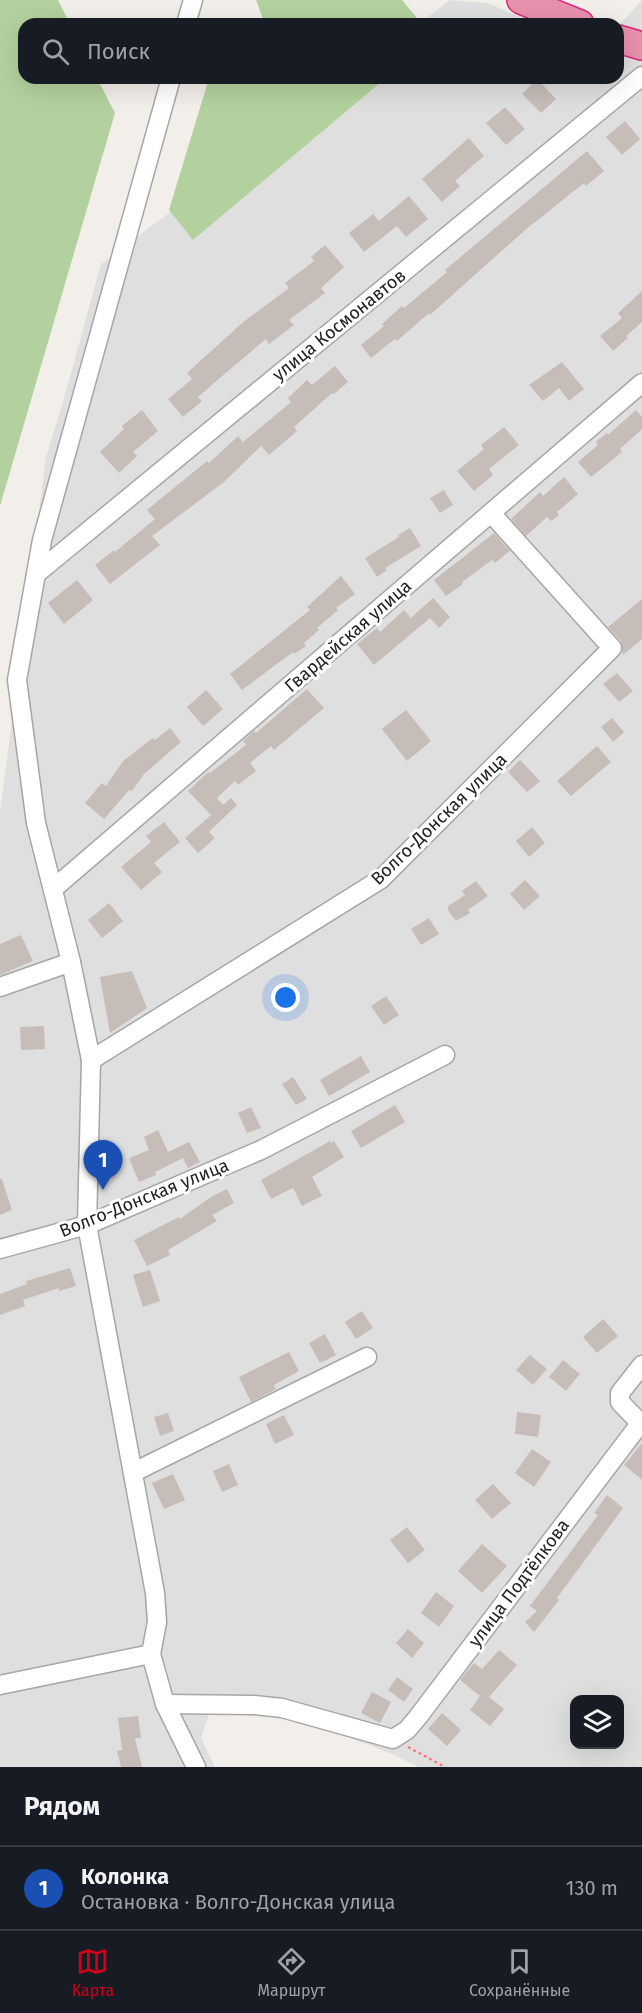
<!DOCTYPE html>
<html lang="ru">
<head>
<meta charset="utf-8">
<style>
	:root { --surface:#171b24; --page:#20242c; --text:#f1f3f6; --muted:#9ea1a6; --line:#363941; --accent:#d40019 }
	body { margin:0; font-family:"Fira Sans",sans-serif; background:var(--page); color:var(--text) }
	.controls { position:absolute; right:18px; bottom:18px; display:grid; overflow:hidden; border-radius:12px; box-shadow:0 6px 24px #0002 }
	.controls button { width:54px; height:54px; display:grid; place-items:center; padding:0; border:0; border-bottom:2px solid var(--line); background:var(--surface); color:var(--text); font:30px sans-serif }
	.you { position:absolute; left:286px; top:998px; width:21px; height:21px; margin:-15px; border:4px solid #fff; border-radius:50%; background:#1a73e8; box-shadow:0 0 0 9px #1a73e833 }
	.badge { display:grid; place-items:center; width:39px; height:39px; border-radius:50%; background:var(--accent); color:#fff; font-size:20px; font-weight:700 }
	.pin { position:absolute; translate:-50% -50px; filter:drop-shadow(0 2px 3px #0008) }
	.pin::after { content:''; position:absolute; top:32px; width:21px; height:18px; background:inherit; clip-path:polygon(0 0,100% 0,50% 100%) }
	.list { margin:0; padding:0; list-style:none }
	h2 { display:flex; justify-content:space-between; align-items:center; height:78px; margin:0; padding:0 24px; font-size:26px }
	h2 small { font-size:20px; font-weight:400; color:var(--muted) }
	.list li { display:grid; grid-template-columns:39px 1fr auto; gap:18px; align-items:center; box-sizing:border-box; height:84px; padding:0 24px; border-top:2px solid var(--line) }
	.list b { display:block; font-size:22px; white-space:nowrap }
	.list p { margin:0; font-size:20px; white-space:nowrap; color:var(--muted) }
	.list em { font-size:20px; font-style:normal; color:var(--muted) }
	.icon { flex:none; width:33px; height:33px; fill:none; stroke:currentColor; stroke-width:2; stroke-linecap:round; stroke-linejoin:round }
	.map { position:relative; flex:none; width:642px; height:1767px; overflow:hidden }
	.search { position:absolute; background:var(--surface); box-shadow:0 6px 24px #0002; left:18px; right:18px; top:18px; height:66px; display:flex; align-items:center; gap:15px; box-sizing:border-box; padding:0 21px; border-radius:18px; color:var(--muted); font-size:22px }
	.sheet { height:162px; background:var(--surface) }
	nav { display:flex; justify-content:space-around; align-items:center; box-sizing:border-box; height:84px; border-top:2px solid var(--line); background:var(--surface); font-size:16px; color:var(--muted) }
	nav a { display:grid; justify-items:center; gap:3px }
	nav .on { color:var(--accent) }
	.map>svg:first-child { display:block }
</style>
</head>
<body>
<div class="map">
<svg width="642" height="1767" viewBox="0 0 642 1767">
	<rect width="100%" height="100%" fill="#f2eee9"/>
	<!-- residential -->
	<g fill="#e0dfdf" fill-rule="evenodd">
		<polygon points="450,0 488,3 536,24 419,24"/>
		<path d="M642 0V1767H419L392 1754 304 1720 250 1713 209 1714 201 1738 215 1767H0V813L46 457 64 398 101 264 349 78H618V26ZM574 1700H620V1744H574Z"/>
	</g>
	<!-- forest -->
	<g fill="#b3d19e">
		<polygon points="0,0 58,0 70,24 24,24 24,78 97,78 115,113 0,506"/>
		<polygon points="256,0 402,0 422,24 257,24 263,19"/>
		<polygon points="209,78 386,78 193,240 169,210"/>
	</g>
	<!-- building -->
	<g fill="#c7bdb8">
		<polygon points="537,79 556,99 541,113 522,94"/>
		<polygon points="505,107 525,129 506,145 486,123"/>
		<polygon points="625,121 640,139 622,155 606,137"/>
		<polygon points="469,138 484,156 455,181 460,186 442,202 422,179"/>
		<polygon points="587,151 604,171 586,186 584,183 524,231 430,315 429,313 397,341 395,339 371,358 361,345 384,326 382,324 402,306 404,308 447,272 445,270"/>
		<polygon points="409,196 428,219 406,237 397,226 364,252 349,233 373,214 379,221"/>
		<polygon points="325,245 344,267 321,288 325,293 289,320 294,325 269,344 266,339 228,371 198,397 202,401 183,417 168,399 192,379 187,373 242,323 289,288 285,283 314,261 311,257"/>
		<polygon points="642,291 642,322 626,336 628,338 613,351 600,336 622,318 618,313"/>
		<polygon points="562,362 584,389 569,401 559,388 543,401 529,385"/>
		<polygon points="335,366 348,382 334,394 332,393 294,427 297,431 269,455 261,446 224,482 152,536 160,545 110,584 95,565 114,550 115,552 155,519 147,510 207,461 209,463 238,436 243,442 291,402 288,398 307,380 312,385"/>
		<polygon points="142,410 158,431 133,452 137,456 119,473 100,452 124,429 122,426"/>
		<polygon points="636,410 642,417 642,429 620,449 622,452 591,477 578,462 598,445 596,442 607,433 608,435"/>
		<polygon points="504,427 519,445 489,469 493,475 474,491 457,471 484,449 481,445"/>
		<polygon points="564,477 578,494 557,512 559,515 551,521 547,517 526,536 511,519 540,492 543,496"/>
		<polygon points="444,490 453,505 440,513 430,498"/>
		<polygon points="410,528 421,546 385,568 387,570 377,577 365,558 399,537 398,535"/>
		<polygon points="494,533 510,551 495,563 492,560 462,582 463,584 446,596 434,580"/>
		<polygon points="341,576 355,594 336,608 338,610 317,628 319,630 304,643 306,646 294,654 293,652 242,690 230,674 310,610 307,607"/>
		<polygon points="77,580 93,600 64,624 48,603"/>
		<polygon points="433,598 450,617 439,628 430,618 374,665 357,644 377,628 380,632 404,610 411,618"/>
		<polygon points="642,599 642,639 623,655 621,641 608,627"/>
		<polygon points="617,673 633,691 619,702 603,684"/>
		<polygon points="307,689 324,708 274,750 271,746 250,763 256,771 238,785 235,781 217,798 223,805 231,798 237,805 209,832 215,838 198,853 185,838 211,815 188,791 208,772 210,773 246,745 243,741 254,731 256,733"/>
		<polygon points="206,690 223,709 203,726 187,707"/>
		<polygon points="406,710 431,741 407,761 382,729"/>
		<polygon points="612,718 624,732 613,742 601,727"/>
		<polygon points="170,728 181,742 144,774 132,791 129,790 104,819 85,803 102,783 106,786 123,761 153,738 155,740"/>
		<polygon points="597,746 611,762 571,796 557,781"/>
		<polygon points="520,760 540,781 527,792 508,772"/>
		<polygon points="164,822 180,842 154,863 162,872 141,890 121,867 151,842 146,836"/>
		<polygon points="532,827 545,843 529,857 516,841"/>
		<polygon points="525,880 540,896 524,910 510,894"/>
		<polygon points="476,881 488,896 468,910 470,913 456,921 448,910 448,906 465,895 462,891"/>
		<polygon points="109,903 123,921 102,938 88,920"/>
		<polygon points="429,918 439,934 421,945 411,929"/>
		<polygon points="21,935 33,961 0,975 0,944"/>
		<polygon points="132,971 147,1008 110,1033 100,977"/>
		<polygon points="386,996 399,1015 384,1025 371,1006"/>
		<polygon points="44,1026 45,1049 21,1050 20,1027"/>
		<polygon points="361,1056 370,1072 329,1096 320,1080"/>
		<polygon points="293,1077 307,1099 296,1105 282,1084"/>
		<polygon points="395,1105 405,1122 361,1148 351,1131"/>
		<polygon points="251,1107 261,1128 247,1133 238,1113"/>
		<polygon points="158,1130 168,1152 189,1142 200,1162 188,1168 183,1158 155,1172 156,1175 139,1182 129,1158 149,1150 144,1137"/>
		<polygon points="330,1141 331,1143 334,1141 344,1157 312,1177 322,1196 302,1206 293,1188 271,1199 261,1180"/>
		<polygon points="0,1179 2,1179 12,1210 0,1215"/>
		<polygon points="227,1189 234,1203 212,1215 217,1221 168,1250 170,1255 147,1266 134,1240 179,1217 180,1219 211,1197"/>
		<polygon points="70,1268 76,1286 59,1291 59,1288 23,1300 25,1306 0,1315 0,1294 27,1284 26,1281"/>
		<polygon points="150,1270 160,1301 143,1307 133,1275"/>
		<polygon points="362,1311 373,1328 356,1339 345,1322"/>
		<polygon points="603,1319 618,1336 597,1353 583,1337"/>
		<polygon points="325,1334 336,1355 320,1363 309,1343"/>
		<polygon points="289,1352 299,1371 274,1385 276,1389 251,1402 239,1377"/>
		<polygon points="530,1355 547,1369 533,1385 516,1370"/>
		<polygon points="563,1360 580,1374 566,1391 549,1377"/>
		<polygon points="517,1412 541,1415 538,1437 515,1434"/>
		<polygon points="168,1413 174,1431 160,1436 154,1417"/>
		<polygon points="284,1415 294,1435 275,1444 266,1424"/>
		<polygon points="642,1443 642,1480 624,1465"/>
		<polygon points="532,1449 551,1462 534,1487 515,1473"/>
		<polygon points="229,1464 238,1485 222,1492 213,1471"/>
		<polygon points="173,1474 185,1500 164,1509 152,1483"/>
		<polygon points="493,1484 511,1503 492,1519 475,1500"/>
		<polygon points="607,1495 623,1508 557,1598 559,1600 534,1632 525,1622 537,1611 530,1606 598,1515 594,1513"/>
		<polygon points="407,1527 425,1550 408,1563 390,1540"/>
		<polygon points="482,1544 507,1566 482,1593 458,1571"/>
		<polygon points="436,1592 454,1606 439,1627 421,1613"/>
		<polygon points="408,1629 424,1643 412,1658 396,1643"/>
		<polygon points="499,1650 517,1665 489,1697 504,1709 490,1726 470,1710 480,1696 460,1680 474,1663 482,1669"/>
		<polygon points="397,1677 413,1689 404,1702 388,1690"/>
		<polygon points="372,1692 391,1702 380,1723 361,1713"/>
		<polygon points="442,1713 461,1730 447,1746 428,1729"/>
		<polygon points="138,1716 141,1738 135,1738 142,1767 121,1767 117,1751 122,1750 118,1718"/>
	</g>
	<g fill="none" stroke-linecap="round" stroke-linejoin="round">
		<defs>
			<g id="minor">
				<polyline points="186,24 193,0"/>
				<polyline points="171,78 42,540 17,680 36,823 71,962 91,1060 87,1225 155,1593 157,1622 151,1654 165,1704 196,1767"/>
				<polyline points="36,574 642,76"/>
				<polyline points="53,889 642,383"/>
				<polyline points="0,987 71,962"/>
				<polyline points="91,1060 381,879 612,648 491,513"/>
				<polyline points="0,1249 87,1225 261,1150 445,1055"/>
				<polyline points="640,1423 620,1402 620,1393 642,1365"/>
				<polyline points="134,1472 367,1357"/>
				<polyline points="0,1685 151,1654"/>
				<polyline points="165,1704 254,1705 282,1708 393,1739 407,1730 418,1717 642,1421"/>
			</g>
			<g id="highway">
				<polyline points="521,0 580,24"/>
				<polyline points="618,39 642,46"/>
			</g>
		</defs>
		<!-- minor casing -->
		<use href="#minor" stroke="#a6a6a6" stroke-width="21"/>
		<!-- highway casing -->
		<use href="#highway" stroke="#dc297b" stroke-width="30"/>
		<!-- path -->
		<polyline stroke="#fa7173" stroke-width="2" stroke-dasharray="3 3" stroke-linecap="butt" points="408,1747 445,1767"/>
		<!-- minor -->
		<use href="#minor" stroke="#fff" stroke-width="18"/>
		<!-- highway -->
		<use href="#highway" stroke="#e891ac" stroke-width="27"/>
	</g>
	<g text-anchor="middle" stroke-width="6" stroke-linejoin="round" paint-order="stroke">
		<!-- street labels -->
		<g font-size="18" fill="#222" stroke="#fff">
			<text transform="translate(339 325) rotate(-39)" y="6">улица Космонавтов</text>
			<text transform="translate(348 636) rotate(-41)" y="6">Гвардейская улица</text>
			<text transform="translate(439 819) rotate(-44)" y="6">Волго-Донская улица</text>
			<text transform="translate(144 1198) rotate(-22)" y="6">Волго-Донская улица</text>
			<text transform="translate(519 1583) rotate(-53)" y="6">улица Подтёлкова</text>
		</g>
	</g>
</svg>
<div class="controls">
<button><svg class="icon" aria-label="layers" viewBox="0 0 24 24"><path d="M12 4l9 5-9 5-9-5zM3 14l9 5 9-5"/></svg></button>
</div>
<div class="you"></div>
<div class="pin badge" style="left:103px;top:1190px;background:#1a4fb4">1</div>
<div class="search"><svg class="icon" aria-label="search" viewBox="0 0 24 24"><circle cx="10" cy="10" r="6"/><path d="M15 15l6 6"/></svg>Поиск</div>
</div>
<section class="sheet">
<h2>Рядом<small></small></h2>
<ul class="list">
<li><span class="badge" style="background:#1a4fb4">1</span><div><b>Колонка</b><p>Остановка · Волго-Донская улица</p></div><em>130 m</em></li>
</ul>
</section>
<nav>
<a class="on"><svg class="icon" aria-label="map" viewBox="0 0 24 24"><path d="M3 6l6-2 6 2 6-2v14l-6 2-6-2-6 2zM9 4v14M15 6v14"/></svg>Карта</a>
<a><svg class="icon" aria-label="directions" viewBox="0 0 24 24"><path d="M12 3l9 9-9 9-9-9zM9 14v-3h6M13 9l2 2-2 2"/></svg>Маршрут</a>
<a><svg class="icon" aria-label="saved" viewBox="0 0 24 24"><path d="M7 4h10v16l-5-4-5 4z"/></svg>Сохранённые</a>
</nav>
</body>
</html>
